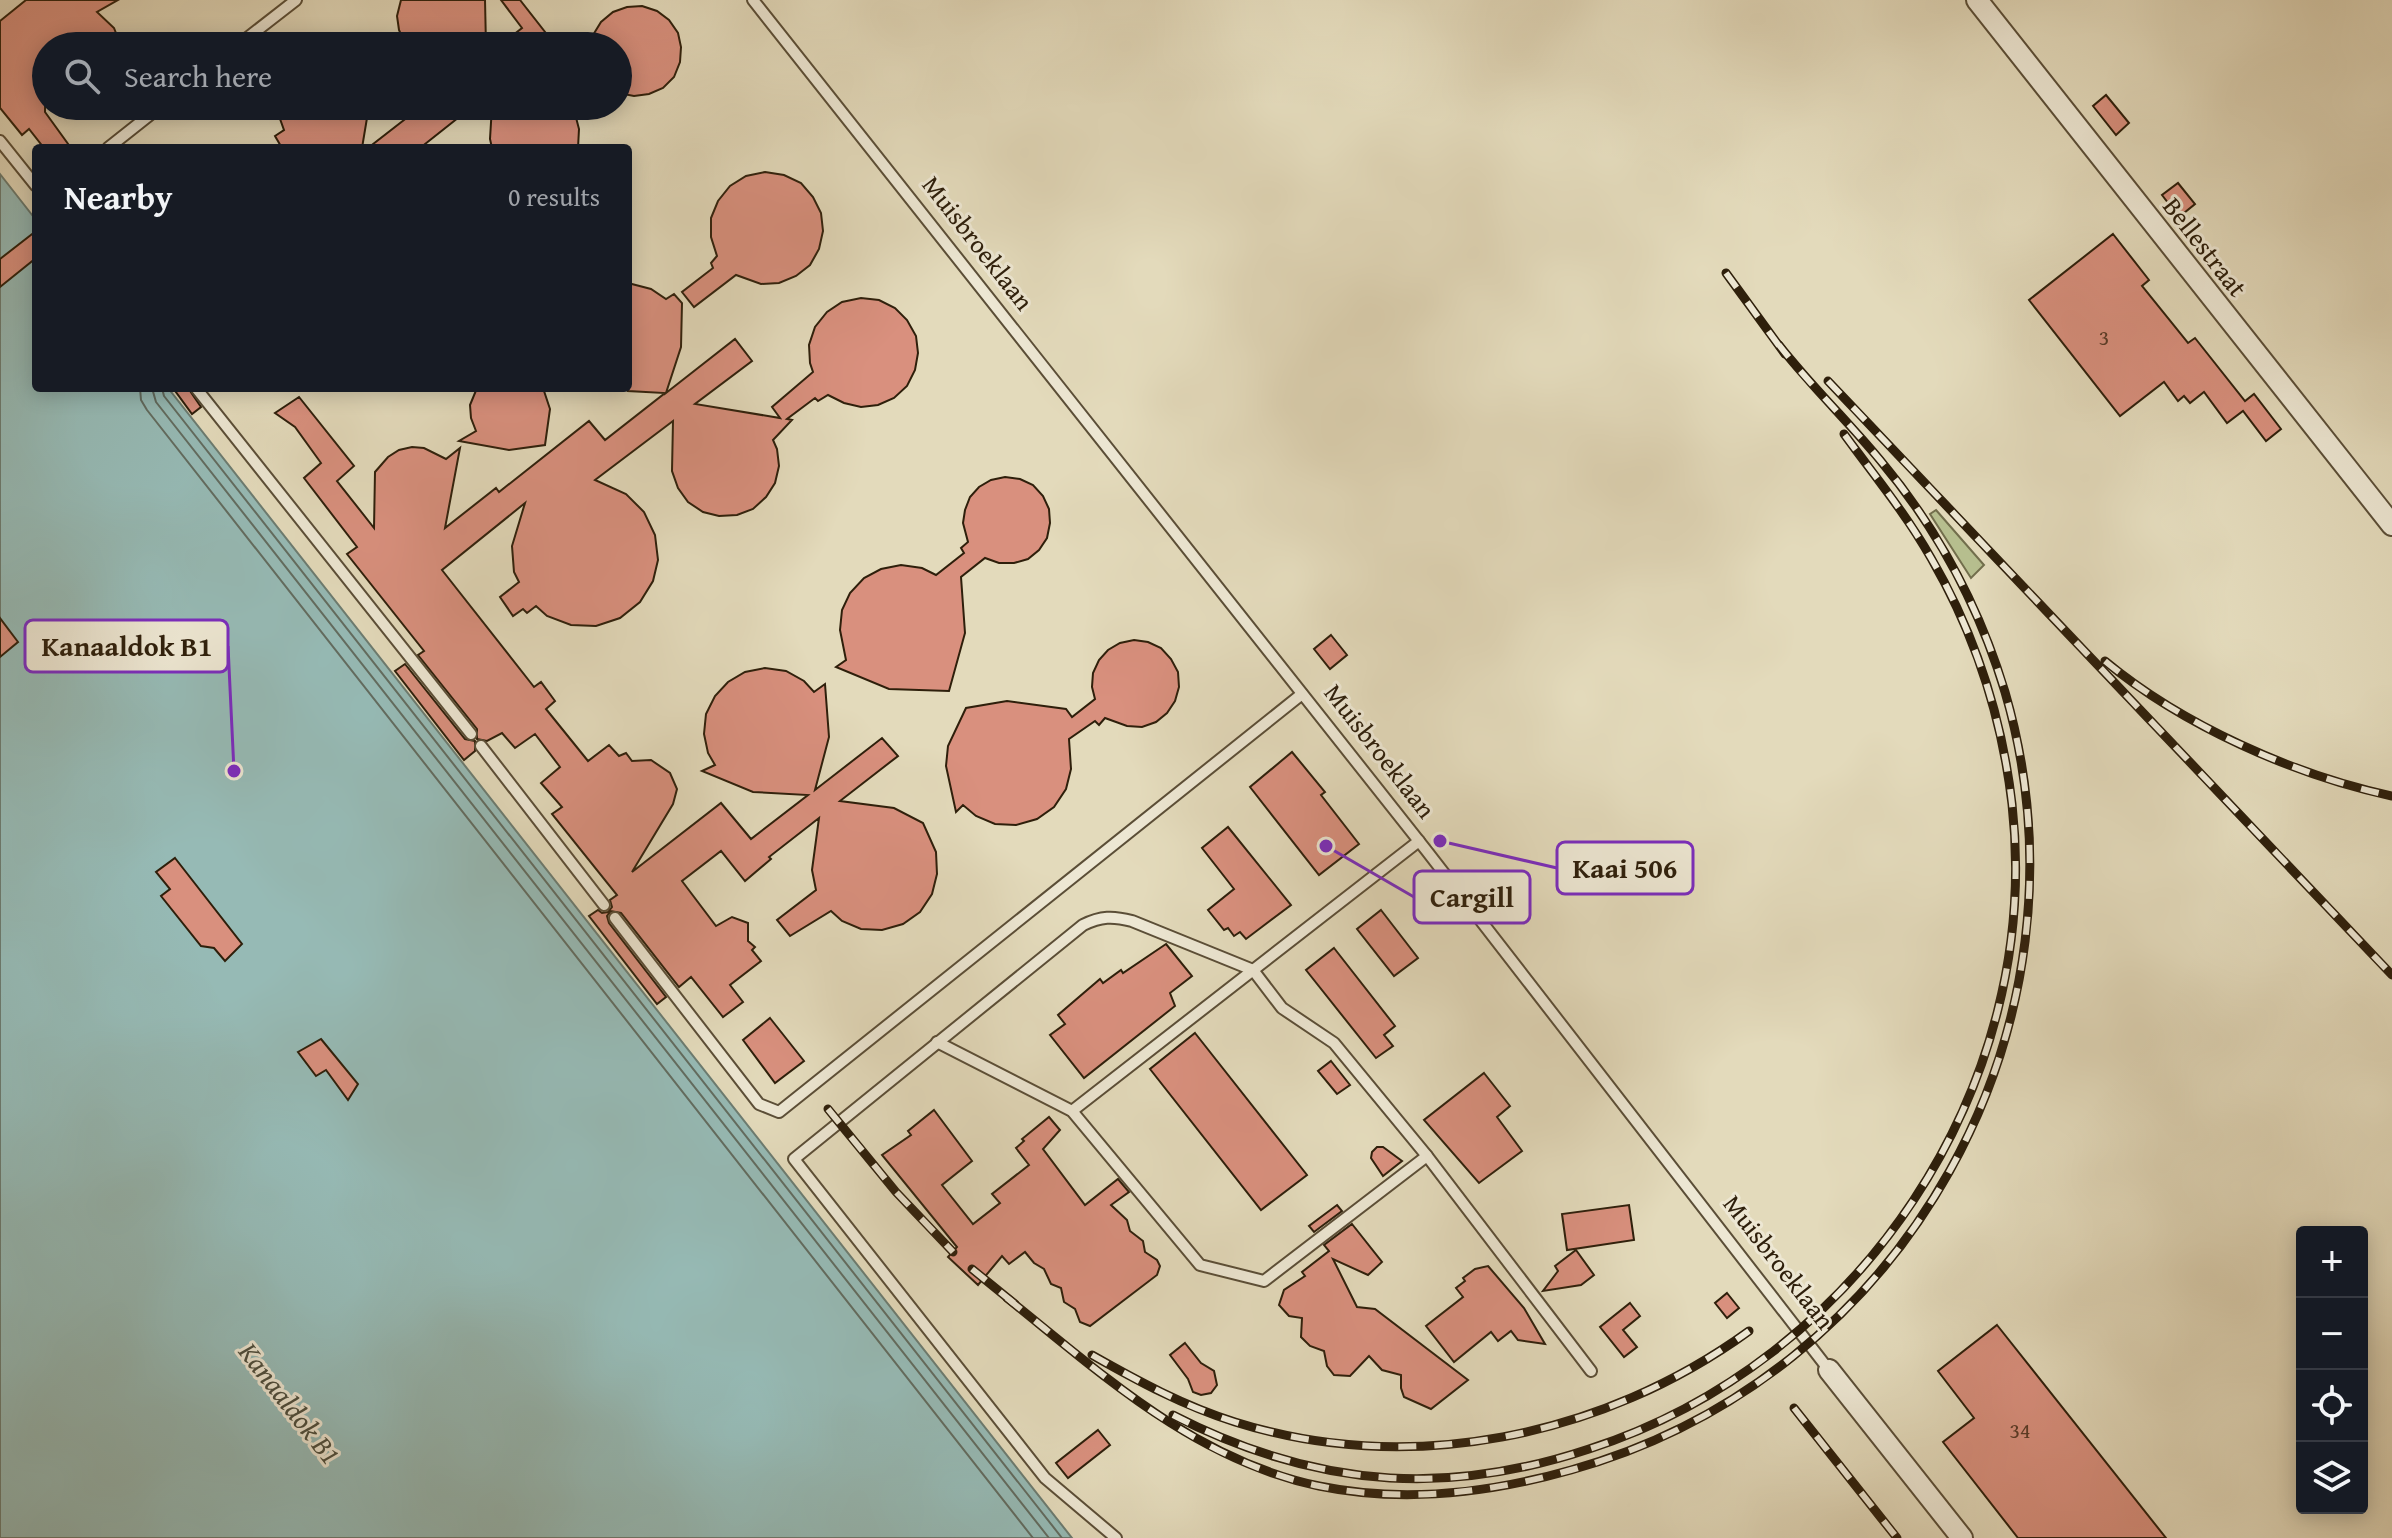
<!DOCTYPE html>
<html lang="en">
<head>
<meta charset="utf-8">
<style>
	:root { --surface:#171b24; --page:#20242c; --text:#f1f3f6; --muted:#9ea1a6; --line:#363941 }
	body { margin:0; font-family:"Gentium Book Plus",serif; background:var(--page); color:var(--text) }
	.controls { position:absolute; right:24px; bottom:24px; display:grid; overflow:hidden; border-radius:8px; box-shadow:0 4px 20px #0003 }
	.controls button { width:72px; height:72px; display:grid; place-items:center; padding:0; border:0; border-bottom:2px solid var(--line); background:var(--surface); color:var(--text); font:40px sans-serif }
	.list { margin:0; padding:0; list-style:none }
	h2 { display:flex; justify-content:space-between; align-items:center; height:104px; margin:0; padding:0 32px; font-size:34px }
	h2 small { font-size:26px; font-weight:400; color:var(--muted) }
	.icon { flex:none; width:44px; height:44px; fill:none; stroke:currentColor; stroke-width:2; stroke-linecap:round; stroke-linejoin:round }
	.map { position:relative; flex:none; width:2392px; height:1538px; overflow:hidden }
	.search { position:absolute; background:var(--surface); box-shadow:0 4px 20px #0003; left:32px; top:32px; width:600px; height:88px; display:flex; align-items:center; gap:20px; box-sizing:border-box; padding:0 28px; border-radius:44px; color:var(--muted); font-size:30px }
	.panel { position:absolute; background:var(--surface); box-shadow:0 4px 20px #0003; left:32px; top:144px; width:600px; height:248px; border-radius:8px }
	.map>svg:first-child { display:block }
</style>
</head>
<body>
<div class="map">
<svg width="2392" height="1538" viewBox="0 0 2392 1538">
	<rect width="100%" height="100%" fill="#e3dabb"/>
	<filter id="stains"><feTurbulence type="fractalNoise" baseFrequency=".0025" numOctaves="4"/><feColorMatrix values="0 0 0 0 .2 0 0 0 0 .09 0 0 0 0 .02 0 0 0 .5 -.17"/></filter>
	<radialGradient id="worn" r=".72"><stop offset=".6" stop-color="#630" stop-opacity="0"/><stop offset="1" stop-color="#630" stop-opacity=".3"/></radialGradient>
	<!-- green -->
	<polygon fill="#b6be8e" stroke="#726e4c" stroke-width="2" points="1936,510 1984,565 1971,578 1930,514"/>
	<!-- water -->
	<polygon fill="#96bab5" stroke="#6c7c71" stroke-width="2" points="0,174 36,220 36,388 168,388 1072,1538 0,1538"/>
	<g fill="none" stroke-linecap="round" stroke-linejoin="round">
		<!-- shore -->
		<g stroke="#626c60" stroke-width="2">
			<polyline points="140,388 141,400 147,410 1033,1538"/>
			<polyline points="152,388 156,402 1049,1538"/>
			<polyline points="162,388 164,396 1062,1538"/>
		</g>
	</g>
	<!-- building -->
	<g fill="#d9907e" stroke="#2e1f0b" stroke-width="2">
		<polygon points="26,0 118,0 97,12 114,28 121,46 46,46 45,112 71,148 44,148 29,129 22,135 0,108 0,21"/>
		<polygon points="401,0 485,0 486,46 406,46 399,30 397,16"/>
		<polygon points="501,0 520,0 556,46 499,46 522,28"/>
		<polygon points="642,6 657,11 669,20 678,33 681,47 680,62 674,77 663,88 649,94 634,96 618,93 618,46 591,46 593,35 601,22 613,12 627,7"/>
		<polygon points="2106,95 2129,123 2116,135 2093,106"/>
		<polygon points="279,106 369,106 362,148 282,148 275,136 284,130 279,116"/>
		<polygon points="422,106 473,106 420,148 368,148"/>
		<polygon points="492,106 573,106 579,129 578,148 492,148 490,139"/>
		<polygon points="765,172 784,175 801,183 813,197 821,213 823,231 819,249 810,265 796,276 779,283 761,284 736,275 694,307 682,292 713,268 711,263 717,256 711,237 711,218 718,201 730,186 746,176"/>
		<polygon points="2178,183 2195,204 2179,217 2162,195"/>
		<polygon points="36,231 36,258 0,287 0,259"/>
		<polygon points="2113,234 2149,280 2142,286 2188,343 2195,338 2245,401 2254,394 2281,429 2266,441 2243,411 2227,423 2204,392 2190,403 2184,396 2178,401 2164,382 2120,416 2029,300"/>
		<polygon points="628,283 651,289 666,299 674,294 682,303 681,347 666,393 735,339 752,361 695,404 780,418 772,407 813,372 810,363 809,345 815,327 827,312 842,302 861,298 879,300 895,308 907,320 916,336 918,353 915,370 907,386 894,398 878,405 861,407 844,403 828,395 818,401 815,398 787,419 792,420 773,440 777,449 779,466 775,483 766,497 753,509 737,515 719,516 703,512 688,502 678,488 672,471 673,421 595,480 626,494 644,512 655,535 658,560 653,581 640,602 620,618 596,626 571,625 547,616 536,606 527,613 523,609 513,616 500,597 519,582 514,572 512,546 525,503 442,570 534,687 541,682 555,701 546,709 588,761 609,745 619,756 626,753 632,761 651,760 670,773 677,789 673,804 632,872 721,803 751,839 808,795 753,792 702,771 715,765 708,753 704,734 706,714 715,696 728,682 745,672 765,668 786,671 804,681 814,692 825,684 829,737 815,790 882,738 898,756 840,801 894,808 923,823 936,852 937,874 932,894 920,912 903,924 882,930 861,929 842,921 831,911 790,936 777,920 816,890 812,870 819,818 769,857 771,859 745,881 721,851 682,881 716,926 732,917 748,923 748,941 755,947 752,950 761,961 730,985 743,1002 723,1017 691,977 679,987 621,913 611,911 607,916 609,923 666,997 657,1004 589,916 598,910 602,913 608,912 612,907 610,900 617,895 552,814 562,807 541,783 560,767 535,734 515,748 502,733 487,741 477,739 477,729 418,655 424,651 347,554 357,547 304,478 321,463 295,427 275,413 299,397 354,466 337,481 374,528 375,472 388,457 399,450 412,447 424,448 446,459 460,448 445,528 496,488 499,492 589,421 605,440 665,393 628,391"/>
		<polygon points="173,388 188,388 201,407 192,414"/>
		<polygon points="477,388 543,388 550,409 545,445 509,450 459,441 476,431 471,418 470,405"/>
		<polygon points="1005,477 1020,479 1033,485 1043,496 1049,509 1050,523 1047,538 1039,550 1028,559 1014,563 999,563 985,558 961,577 965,633 949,691 889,689 836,667 846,660 840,630 842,610 850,593 864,578 881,569 901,565 922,568 936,575 964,553 961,548 968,542 963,523 965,510 970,497 979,487 991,480"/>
		<polygon points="0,618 18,642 0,657"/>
		<polygon points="1331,635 1347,655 1330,669 1314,649"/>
		<polygon points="1134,640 1148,642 1161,648 1171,659 1178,672 1179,687 1175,701 1167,713 1156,722 1142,727 1127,726 1105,718 1099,725 1095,721 1069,739 1071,769 1066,789 1054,807 1037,819 1016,825 995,824 976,816 963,805 956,812 946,766 948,746 966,708 1007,701 1066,709 1072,717 1095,699 1092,687 1093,673 1099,660 1108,650 1120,643"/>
		<polygon points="405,664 465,739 475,741 475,751 464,760 395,671"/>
		<polygon points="1292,752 1325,792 1321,795 1359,844 1319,875 1250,787"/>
		<polygon points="1228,827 1291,905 1246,939 1240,932 1234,936 1228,928 1224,930 1208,910 1234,889 1202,848"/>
		<polygon points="175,858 242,944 225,961 214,948 201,946 161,896 170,889 156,872"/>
		<polygon points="1381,910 1418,958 1394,976 1357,929"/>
		<polygon points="1166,944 1192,976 1170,993 1175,1006 1084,1078 1050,1035 1065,1024 1058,1015 1100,979 1103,983 1121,970 1123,973"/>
		<polygon points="1334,948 1395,1026 1384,1035 1393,1046 1376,1058 1306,970"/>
		<polygon points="770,1018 804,1061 775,1083 743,1040"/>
		<polygon points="1195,1033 1307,1175 1261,1210 1150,1069"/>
		<polygon points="321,1039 358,1084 348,1100 326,1070 316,1076 298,1052"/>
		<polygon points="1331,1061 1350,1085 1337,1094 1318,1071"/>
		<polygon points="1484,1073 1510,1106 1497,1117 1522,1151 1479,1183 1424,1120"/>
		<polygon points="934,1110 972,1161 942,1185 973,1224 1000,1203 992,1194 1029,1165 1016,1148 1024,1141 1022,1139 1049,1117 1060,1130 1043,1149 1085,1205 1118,1179 1129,1192 1111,1205 1127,1220 1130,1231 1143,1241 1145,1252 1157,1260 1160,1266 1157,1275 1090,1326 1080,1322 1075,1309 1064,1302 1061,1288 1051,1284 1044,1269 1034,1263 1025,1252 1009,1264 1002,1256 978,1285 948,1257 957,1247 882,1155 911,1135 908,1131"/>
		<polygon points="1377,1147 1383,1147 1402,1161 1383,1176 1371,1158 1372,1152"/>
		<polygon points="1337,1205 1342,1211 1314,1232 1309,1226"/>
		<polygon points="1629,1205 1634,1240 1567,1250 1562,1214"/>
		<polygon points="1352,1224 1382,1262 1368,1275 1333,1259 1357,1307 1375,1309 1468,1380 1431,1409 1404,1397 1401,1388 1401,1375 1382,1370 1369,1356 1350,1376 1334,1375 1327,1366 1324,1351 1310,1346 1301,1337 1302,1318 1289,1316 1279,1305 1284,1290 1305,1276 1302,1272 1329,1251 1324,1245"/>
		<polygon points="1576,1250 1594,1275 1581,1285 1543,1291 1558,1271 1555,1266"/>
		<polygon points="1488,1266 1524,1308 1545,1344 1518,1340 1511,1331 1498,1341 1491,1332 1454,1362 1426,1326 1463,1297 1456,1288 1465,1281 1463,1278 1475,1269"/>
		<polygon points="1727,1293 1739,1308 1727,1318 1715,1303"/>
		<polygon points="1630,1303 1640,1316 1623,1330 1637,1347 1624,1357 1600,1327"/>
		<polygon points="1997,1325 2166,1538 2018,1538 1943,1442 1974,1418 1938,1371"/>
		<polygon points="1185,1343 1201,1363 1214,1371 1217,1385 1211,1393 1201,1395 1193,1392 1188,1379 1170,1355"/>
		<polygon points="1098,1430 1110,1445 1068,1478 1056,1463"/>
	</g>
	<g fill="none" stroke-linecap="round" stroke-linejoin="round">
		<defs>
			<g id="lane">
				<polyline points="753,0 1426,850 1829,1370"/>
				<polyline points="237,46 296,0"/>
				<polyline points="0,141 36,186"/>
				<polyline points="108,148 161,106"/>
				<polyline points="196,388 471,734"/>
				<polyline points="481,746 604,905"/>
				<polyline points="615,918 759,1104 779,1112 1302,694"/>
				<polyline points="937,1042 1072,1111 1200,1265 1264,1281 1427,1156"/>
				<polyline points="1072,1111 1419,841"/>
				<path d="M1116 1538 1045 1478 794 1159 1083 925C1101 916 1113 916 1132 921L1253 970 1282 1008 1334 1043 1427 1156 1591 1371"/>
			</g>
			<g id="street">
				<polyline points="1977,0 2392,525"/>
				<polyline points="1829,1370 1962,1538"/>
			</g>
		</defs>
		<!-- lane casing -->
		<use href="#lane" stroke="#5b4e37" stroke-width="14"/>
		<!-- street casing -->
		<use href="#street" stroke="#5b4e37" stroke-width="24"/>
		<!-- lane -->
		<use href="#lane" stroke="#ede7d3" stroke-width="10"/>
		<!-- street -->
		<use href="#street" stroke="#ede7d3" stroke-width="20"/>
		<defs>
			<g id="rail">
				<polyline points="1726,273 1785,354"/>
				<polyline points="1828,381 2392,975"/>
				<path d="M2105 661C2182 725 2294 775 2392 796"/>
				<polyline points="828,1109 896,1192 953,1252"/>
				<polyline points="972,1269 1015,1304"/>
				<path d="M1007 1298C1103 1375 1195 1460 1319 1486 1402 1503 1490 1493 1571 1470 1905 1377 2102 1025 2005 692 1979 606 1937 528 1880 460 1847 420 1810 385 1779 345"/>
				<path d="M1092 1355C1138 1381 1184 1406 1235 1422 1410 1477 1603 1437 1749 1331"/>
				<polyline points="1794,1408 1897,1538"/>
				<path d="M1173 1415C1241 1450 1315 1473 1390 1478 1457 1482 1526 1470 1589 1449 1858 1362 2044 1088 2012 804 2002 718 1975 634 1931 558 1906 514 1874 475 1844 434"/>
			</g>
		</defs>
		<!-- rail casing -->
		<use href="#rail" stroke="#2e1f0b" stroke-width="9"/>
		<!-- rail -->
		<use href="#rail" stroke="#ede7d3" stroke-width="6" stroke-dasharray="18" stroke-linecap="butt"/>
	</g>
	<g text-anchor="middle" stroke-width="6" stroke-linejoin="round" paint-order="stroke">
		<!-- number labels -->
		<g font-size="22" fill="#593b28">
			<text x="2104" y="345">3</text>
			<text x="2020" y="1438">34</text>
		</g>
		<!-- street labels -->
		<g font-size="26" fill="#2e1f0b" stroke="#ede7d3">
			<text transform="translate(978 243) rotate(52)" y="9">Muisbroeklaan</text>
			<text transform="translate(2205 247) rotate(52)" y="9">Bellestraat</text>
			<text transform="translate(1380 751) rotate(52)" y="9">Muisbroeklaan</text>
			<text transform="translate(1779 1262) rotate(52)" y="9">Muisbroeklaan</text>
		</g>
		<!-- water labels -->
		<g font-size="28" font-style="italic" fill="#4d4e3e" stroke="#ede7d3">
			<text transform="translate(290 1403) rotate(52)" y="10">Kanaaldok B1</text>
		</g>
	</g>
	<!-- callouts -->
	<path fill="none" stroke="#7b2cbf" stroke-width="3" d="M234 771L228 646M1440 841L1557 868M1326 846L1414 897"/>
	<g fill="#7b2cbf" stroke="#ede7d3" stroke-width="3">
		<circle cx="234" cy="771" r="8"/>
		<circle cx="1440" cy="841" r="8"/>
		<circle cx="1326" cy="846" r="8"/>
	</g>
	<g fill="#ede7d3" stroke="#7b2cbf" stroke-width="3">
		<rect x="25" y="620" width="203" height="52" rx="8"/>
		<rect x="1557" y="842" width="136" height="52" rx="8"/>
		<rect x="1414" y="871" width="116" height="52" rx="8"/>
	</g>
	<g font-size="28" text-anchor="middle" font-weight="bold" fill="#2e1f0b">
		<text x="127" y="656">Kanaaldok B1</text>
		<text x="1625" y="878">Kaai 506</text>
		<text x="1472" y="907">Cargill</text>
	</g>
	<rect width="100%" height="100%" filter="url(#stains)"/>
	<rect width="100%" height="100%" fill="url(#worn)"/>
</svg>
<div class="controls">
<button>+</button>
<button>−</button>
<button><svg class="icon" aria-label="locate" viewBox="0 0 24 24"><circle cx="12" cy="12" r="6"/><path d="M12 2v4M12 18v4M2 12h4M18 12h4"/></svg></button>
<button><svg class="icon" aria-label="layers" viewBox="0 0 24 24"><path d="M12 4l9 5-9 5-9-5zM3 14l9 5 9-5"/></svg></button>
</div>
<div class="search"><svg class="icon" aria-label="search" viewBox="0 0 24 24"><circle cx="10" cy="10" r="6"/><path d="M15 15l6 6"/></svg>Search here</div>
<section class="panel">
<h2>Nearby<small>0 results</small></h2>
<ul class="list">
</ul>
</section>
</div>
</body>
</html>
